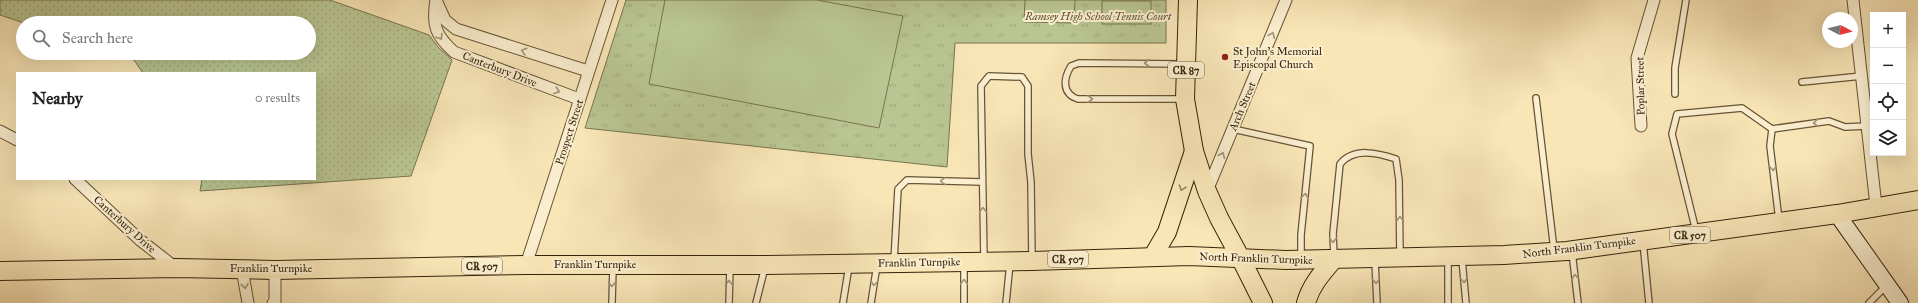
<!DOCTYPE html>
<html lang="en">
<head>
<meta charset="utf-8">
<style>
	:root { --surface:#fff; --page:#f2f2f2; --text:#222; --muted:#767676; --line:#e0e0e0 }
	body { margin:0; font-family:"IM FELL Great Primer",serif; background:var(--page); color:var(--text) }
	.controls { position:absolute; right:12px; top:12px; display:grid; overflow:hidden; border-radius:0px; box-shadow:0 4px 16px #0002 }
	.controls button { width:36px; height:36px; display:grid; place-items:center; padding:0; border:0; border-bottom:1px solid var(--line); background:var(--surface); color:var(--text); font:20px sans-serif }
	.compass { position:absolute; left:1822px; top:12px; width:36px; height:36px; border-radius:50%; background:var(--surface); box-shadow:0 4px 16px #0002; rotate:97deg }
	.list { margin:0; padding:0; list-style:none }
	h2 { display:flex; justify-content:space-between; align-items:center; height:52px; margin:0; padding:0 16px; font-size:17px }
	h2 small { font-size:13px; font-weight:400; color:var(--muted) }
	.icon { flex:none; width:22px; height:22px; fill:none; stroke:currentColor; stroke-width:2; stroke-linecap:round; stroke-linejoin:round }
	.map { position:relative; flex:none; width:1918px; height:303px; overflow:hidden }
	.search { position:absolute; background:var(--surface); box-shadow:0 4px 16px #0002; left:16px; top:16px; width:300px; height:44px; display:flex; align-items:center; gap:10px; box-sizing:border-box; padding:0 14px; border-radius:22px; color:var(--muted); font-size:15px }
	.panel { position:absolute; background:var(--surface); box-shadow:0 4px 16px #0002; left:16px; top:72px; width:300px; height:108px; border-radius:0px }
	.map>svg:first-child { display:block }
</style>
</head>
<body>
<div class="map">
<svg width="1918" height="303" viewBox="0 0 1918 303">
	<defs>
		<pattern id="grass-dots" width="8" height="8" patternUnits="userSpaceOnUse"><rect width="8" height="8" fill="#b9c692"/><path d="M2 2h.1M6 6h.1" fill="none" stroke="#a0aa7d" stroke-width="1.8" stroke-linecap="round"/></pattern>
		<pattern id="park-tufts" width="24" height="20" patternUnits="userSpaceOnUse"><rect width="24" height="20" fill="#b9c692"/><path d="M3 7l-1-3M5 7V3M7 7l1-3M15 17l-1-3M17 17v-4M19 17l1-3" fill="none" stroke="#a0aa7d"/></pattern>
	</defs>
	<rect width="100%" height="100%" fill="#f9e6b7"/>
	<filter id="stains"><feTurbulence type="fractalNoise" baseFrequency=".005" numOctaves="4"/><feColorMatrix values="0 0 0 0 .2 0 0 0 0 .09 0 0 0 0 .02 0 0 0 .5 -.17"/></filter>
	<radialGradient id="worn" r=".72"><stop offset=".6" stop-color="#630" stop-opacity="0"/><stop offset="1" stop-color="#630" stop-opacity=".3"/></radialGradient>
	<!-- grass -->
	<polygon fill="url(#grass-dots)" stroke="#78744e" points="0,0 330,0 429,35 438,47 452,60 411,176 200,191 202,179 315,179 315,73 143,73 134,60 112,53 309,53 309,23 24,23 0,15"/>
	<!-- park -->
	<polygon fill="url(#park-tufts)" stroke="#78744e" points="626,0 1166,0 1166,43 955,43 947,167 585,128"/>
	<!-- pitch -->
	<g fill="#b9c692" stroke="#78744e">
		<polygon points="665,0 817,0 903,16 879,128 649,84"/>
		<polygon points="1025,0 1075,0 1074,23 1024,22"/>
		<rect x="1102" y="1" width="49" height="23"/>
	</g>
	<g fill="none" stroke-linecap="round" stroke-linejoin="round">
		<defs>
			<g id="lane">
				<polyline points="1802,82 1862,76"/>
				<polyline points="1675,94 1675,68 1686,0"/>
				<polyline points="1536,98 1554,250"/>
				<path d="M1182 99H1078C1062 94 1063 79 1071 66L1079 63 1184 64"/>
				<polyline points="1233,129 1310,146 1301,235 1301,258"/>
				<polyline points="1772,129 1770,146 1779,220"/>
				<polyline points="1696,231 1672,134 1677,114 1742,108 1772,129 1829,121 1845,127 1867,126"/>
				<polyline points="1643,242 1649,303"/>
				<polyline points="1572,252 1578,303"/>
				<path d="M1334 257 1333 234 1340 164C1354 147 1378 153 1396 159L1399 180 1400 256"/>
				<polyline points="984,259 981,86 989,76 1022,77 1028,86 1028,154 1031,182 1032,259"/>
				<polyline points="1448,259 1448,303"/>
				<polyline points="1462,259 1466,303"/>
				<polyline points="894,261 898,189 907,180 982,182"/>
				<polyline points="1375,261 1377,303"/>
				<polyline points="964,265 964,303"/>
				<polyline points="612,303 613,267"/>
				<polyline points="729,303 730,267"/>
				<polyline points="756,303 765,267"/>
				<polyline points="843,303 849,266"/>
				<polyline points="871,303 877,265"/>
				<polyline points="1006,303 1010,263"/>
				<polyline points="1869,303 1886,286"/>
			</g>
			<g id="street">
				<path d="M436 0C432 25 435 35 454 52L579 99"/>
				<polyline points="436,0 445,20 456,29 588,71"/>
				<polyline points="1853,0 1876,206"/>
				<polyline points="1641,126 1637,58 1654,0"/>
				<polyline points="0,131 17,140"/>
				<polyline points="75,179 140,240 176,268"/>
				<polyline points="1207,191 1286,0"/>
				<polyline points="526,265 612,0"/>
				<polyline points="242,269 248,303"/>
				<polyline points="273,303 275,301 275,270"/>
			</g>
			<polyline id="secondary" points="1837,214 1900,303"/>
			<g id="primary">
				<polyline points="1188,0 1185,99 1194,151 1207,191 1219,218 1241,259 1263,303"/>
				<polyline points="1153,256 1167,232 1194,151"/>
				<polyline points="0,271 176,268 275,270 526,265 766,265 1032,261 1189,256 1286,260 1504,255 1567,251 1837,214 1918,200"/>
				<path d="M1306 303C1311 285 1322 273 1334 259"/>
			</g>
		</defs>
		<!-- lane casing -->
		<use href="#lane" stroke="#675335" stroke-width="8"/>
		<!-- street casing -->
		<use href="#street" stroke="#675335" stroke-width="13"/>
		<!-- secondary casing -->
		<use href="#secondary" stroke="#36220a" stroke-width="18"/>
		<!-- primary casing -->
		<use href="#primary" stroke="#36220a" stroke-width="20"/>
		<!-- lane -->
		<use href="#lane" stroke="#fbefd0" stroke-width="5.5"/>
		<!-- street -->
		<use href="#street" stroke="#fbefd0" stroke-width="11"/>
		<!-- secondary -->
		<use href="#secondary" stroke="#fbefd0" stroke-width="16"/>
		<!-- primary -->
		<use href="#primary" stroke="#f9e6b7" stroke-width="18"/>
	</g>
	<!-- one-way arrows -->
	<defs><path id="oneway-chevron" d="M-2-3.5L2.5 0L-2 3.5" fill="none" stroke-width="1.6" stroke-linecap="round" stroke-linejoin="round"/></defs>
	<g stroke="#a29377">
		<use href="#oneway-chevron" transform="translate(1272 35) rotate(-67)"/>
		<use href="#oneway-chevron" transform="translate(440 37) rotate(58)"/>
		<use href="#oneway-chevron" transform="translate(524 51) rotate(-163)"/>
		<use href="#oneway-chevron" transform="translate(1147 63) rotate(-180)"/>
		<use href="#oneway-chevron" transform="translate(557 91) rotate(20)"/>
		<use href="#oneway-chevron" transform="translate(1090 99)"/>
		<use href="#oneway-chevron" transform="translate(1816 123) rotate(172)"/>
		<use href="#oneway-chevron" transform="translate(1222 155) rotate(-67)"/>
		<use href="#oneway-chevron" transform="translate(1773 168) rotate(84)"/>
		<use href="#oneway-chevron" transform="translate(943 181) rotate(-179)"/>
		<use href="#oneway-chevron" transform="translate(1305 196) rotate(-83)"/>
		<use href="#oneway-chevron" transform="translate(983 210) rotate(-91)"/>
		<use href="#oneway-chevron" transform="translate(1400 219) rotate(-91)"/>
		<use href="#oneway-chevron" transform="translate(1333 240) rotate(89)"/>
		<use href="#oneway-chevron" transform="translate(1575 277) rotate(-96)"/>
		<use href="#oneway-chevron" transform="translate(1464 280) rotate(85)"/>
		<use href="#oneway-chevron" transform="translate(1376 281) rotate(88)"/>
		<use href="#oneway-chevron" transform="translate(964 282) rotate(-91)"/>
		<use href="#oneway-chevron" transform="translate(729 283) rotate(-88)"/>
		<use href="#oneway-chevron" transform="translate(874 283) rotate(98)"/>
		<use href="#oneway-chevron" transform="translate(612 284) rotate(91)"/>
		<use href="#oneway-chevron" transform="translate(245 286) rotate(80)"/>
	</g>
	<use stroke="#988460" href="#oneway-chevron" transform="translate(1182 188) rotate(109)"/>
	<!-- markers -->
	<circle fill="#8f2418" stroke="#fbefd0" stroke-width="1.5" cx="1225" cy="57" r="4"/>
	<g text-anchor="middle" stroke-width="4" stroke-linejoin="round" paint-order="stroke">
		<!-- shield labels -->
		<g fill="#fbefd0" stroke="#716045" stroke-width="1">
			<rect x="1168" y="62" width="36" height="16" rx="3"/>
			<rect x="1670" y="227" width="40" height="16" rx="3"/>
			<rect x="1048" y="251" width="40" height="16" rx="3"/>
			<rect x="462" y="258" width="40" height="16" rx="3"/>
		</g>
		<g font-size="10" font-weight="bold" fill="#36220a">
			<text x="1186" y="74">CR 87</text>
			<text x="1690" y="239">CR 507</text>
			<text x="1068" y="263">CR 507</text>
			<text x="482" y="270">CR 507</text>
		</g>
		<!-- park labels -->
		<g font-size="11" font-style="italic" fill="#5d5333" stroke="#fbefd0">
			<text x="1098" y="20">Ramsey High School Tennis Court</text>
		</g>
		<!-- poi labels -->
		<g font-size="11" fill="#36220a" stroke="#fbefd0" text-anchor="start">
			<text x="1233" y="55">St John's Memorial<tspan x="1233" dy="13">Episcopal Church</tspan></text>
		</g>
		<!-- street labels -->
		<g font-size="11" fill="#36220a" stroke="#fbefd0">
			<text transform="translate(500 69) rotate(21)" y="4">Canterbury Drive</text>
			<text transform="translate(1640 86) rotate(-91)" y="4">Poplar Street</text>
			<text transform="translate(1242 106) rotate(-67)" y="4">Arch Street</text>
			<text transform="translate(569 132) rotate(-72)" y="4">Prospect Street</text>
			<text transform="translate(125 224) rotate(42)" y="4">Canterbury Drive</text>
			<text transform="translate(1579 247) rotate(-7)" y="4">North Franklin Turnpike</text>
			<text transform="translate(1256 258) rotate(2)" y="4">North Franklin Turnpike</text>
			<text transform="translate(919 262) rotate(-1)" y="4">Franklin Turnpike</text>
			<text x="595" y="268">Franklin Turnpike</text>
			<text x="271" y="272">Franklin Turnpike</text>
		</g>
	</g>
	<rect width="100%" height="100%" filter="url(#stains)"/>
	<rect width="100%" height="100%" fill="url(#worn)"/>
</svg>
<div class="controls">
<button>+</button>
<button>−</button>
<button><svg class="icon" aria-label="locate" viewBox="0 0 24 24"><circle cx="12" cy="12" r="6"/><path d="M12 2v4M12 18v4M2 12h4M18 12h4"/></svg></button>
<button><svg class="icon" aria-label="layers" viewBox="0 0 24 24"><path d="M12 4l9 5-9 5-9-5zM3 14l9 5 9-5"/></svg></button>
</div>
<svg class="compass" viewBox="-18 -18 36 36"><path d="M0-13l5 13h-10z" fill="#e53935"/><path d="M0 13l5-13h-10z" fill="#767676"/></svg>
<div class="search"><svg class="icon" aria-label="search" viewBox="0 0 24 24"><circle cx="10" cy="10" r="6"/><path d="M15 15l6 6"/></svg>Search here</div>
<section class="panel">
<h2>Nearby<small>0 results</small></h2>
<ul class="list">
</ul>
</section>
</div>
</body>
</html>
